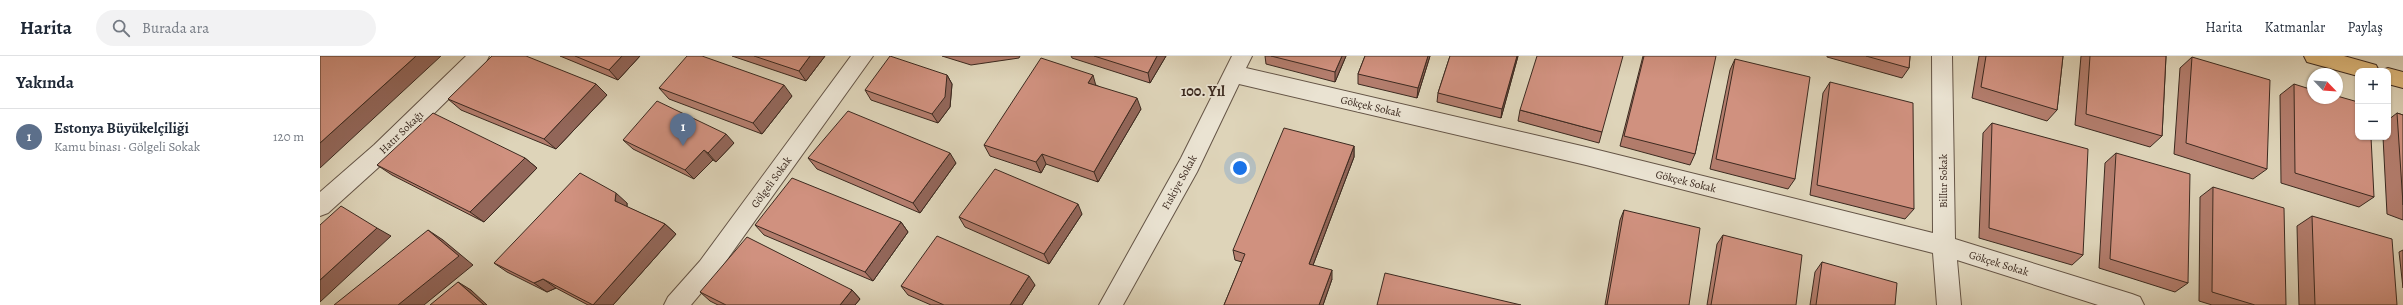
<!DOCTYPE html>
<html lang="tr">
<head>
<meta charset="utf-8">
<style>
	:root { --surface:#fff; --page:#f2f2f3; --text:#1f2937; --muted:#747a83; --line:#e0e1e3; --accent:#111827 }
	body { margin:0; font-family:Alegreya,serif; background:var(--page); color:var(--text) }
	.controls { position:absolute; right:12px; top:12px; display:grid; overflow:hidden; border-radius:8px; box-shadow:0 1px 3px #0004 }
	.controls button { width:36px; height:36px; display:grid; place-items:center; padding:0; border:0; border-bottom:1px solid var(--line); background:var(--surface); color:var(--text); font:20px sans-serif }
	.compass { position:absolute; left:1987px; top:12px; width:36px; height:36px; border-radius:50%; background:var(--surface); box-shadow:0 1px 3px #0004; rotate:115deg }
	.you { position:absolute; left:920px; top:112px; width:14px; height:14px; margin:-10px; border:3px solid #fff; border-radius:50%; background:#1a73e8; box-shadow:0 0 0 6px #1a73e833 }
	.badge { display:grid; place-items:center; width:26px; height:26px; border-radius:50%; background:var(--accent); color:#fff; font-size:13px; font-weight:700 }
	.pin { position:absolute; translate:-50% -33px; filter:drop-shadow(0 1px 2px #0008) }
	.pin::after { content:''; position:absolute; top:21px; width:14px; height:12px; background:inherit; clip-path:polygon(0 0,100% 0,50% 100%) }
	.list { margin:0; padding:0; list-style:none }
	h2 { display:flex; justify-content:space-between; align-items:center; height:52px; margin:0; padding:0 16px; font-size:17px }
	h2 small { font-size:13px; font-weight:400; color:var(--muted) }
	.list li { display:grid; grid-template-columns:26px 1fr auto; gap:12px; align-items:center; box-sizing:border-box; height:56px; padding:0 16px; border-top:1px solid var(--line) }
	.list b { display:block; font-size:15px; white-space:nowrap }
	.list p { margin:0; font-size:13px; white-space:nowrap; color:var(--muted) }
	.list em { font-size:13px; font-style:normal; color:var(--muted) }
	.icon { flex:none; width:22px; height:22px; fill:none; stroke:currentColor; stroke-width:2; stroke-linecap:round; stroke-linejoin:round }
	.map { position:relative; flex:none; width:2083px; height:249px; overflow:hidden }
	header { display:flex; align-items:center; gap:24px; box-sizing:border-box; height:56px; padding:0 20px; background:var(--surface); border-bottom:1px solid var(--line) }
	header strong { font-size:19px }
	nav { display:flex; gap:22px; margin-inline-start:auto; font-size:14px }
	.search { width:280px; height:36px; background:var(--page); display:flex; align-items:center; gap:10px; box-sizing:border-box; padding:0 14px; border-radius:22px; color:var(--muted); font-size:15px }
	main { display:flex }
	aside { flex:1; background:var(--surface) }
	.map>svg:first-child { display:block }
</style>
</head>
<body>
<header>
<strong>Harita</strong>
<div class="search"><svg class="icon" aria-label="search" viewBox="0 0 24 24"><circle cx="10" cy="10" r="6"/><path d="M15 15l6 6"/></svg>Burada ara</div>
<nav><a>Harita</a><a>Katmanlar</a><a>Paylaş</a></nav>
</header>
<main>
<aside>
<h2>Yakında<small></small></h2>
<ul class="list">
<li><span class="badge" style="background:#5c6f8a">1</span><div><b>Estonya Büyükelçiliği</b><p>Kamu binası · Gölgeli Sokak</p></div><em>120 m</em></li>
</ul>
</aside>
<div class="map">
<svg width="2083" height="249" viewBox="0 0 2083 249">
	<rect width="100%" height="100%" fill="#ded4b9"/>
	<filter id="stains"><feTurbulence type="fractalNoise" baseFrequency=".005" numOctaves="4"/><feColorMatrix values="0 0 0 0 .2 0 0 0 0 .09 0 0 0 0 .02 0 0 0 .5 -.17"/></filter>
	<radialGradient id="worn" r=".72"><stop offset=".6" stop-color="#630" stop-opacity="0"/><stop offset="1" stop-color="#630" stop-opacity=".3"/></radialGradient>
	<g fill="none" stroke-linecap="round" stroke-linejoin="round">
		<defs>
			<g id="minor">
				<polygon points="146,0 169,0 166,6 70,101 8,157 0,160 0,136 54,89"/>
				<polygon points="531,0 553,0 396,219 371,249 344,249 348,241 380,205"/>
				<polygon points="912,0 932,0 926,12 1266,91 1613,177 1612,0 1632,0 1635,183 1812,238 1820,241 1824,249 1778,249 1637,204 1641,249 1617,249 1613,197 1266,109 919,28 877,116 803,249 779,249 861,102"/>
			</g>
			<g id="major">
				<polygon points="1984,0 2024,0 2056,9 2059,15 2038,15 2038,20 1987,6"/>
				<polygon points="2068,12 2083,16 2083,32 2068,28 2068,15 2060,15"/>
			</g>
		</defs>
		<!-- minor casing -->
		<use href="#minor" stroke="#645446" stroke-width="2"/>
		<!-- major casing -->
		<use href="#major" stroke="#3c2a20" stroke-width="2"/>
		<!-- minor -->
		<use href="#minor" fill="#eae3d2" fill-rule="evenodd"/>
		<!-- major -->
		<use href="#major" fill="#dfba7c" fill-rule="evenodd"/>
	</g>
	<!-- wall -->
	<g fill="#b37d6d" stroke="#3c2a20">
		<polygon points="240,0 320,0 298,24"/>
		<polygon points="412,0 505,0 486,25"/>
		<polygon points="622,0 700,0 699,2 651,9"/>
		<polygon points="751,0 846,0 830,27 752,2"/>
		<polygon points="945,0 1026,0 1015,26 946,8"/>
		<polygon points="1045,0 1110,0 1097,42 1038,28 1038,18"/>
		<polygon points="1130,0 1198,0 1181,62 1117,46 1118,37"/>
		<polygon points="1323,0 1395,0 1375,98 1370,109 1300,90"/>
		<polygon points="1507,0 1590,0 1589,12 1582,22 1507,1"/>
		<polygon points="1659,0 1743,0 1737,54 1727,65 1652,42"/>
		<polygon points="1761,0 1846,0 1842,80 1830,91 1755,69"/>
		<polygon points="1872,1 1947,113 1933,123 1854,98 1860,12"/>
		<polygon points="1415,3 1475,123 1468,133 1390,113 1410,14"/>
		<polygon points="627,19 632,28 630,51 618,67 551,44 545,34"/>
		<polygon points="1510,26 1594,153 1585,163 1490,139 1503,37"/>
		<polygon points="276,28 287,39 236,93 141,54 128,43"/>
		<polygon points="1974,28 2054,141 2039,151 1961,127 1960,39"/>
		<polygon points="776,29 821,53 778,126 726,108 721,117 670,100 664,89"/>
		<polygon points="339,32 472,40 442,78 349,43"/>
		<polygon points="1200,54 1282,76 1279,87 1198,65"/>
		<polygon points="2077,57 2083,59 2083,164 2067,158 2063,81 2068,81 2068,64"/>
		<polygon points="1672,67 1763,199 1752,209 1659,182 1663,77"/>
		<polygon points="303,84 414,87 396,106 393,104 374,123 313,93"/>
		<polygon points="1034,90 1034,101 993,209 1012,223 1003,249 904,249 922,206 915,204 913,194"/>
		<polygon points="1796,97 1868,227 1855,236 1779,212 1785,107"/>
		<polygon points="205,102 217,112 164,166 72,119 57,109"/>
		<polygon points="488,102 636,107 600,157 497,113"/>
		<polygon points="1893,131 1966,249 1892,249 1879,245 1880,141"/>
		<polygon points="307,147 307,151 345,168 356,178 293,249 268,249 236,232 227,236 187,216 174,207"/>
		<polygon points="1304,154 1369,249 1285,249 1300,164"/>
		<polygon points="762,158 729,208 645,171 639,161"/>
		<polygon points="1992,160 2077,249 1979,249 1977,170"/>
		<polygon points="581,166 588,176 553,225 444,179 435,169"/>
		<polygon points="1403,179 1476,249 1387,249 1397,188"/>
		<polygon points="2083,194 2083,232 2079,196"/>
		<polygon points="1502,206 1575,249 1490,249 1495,216"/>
		<polygon points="715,229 702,249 611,249 588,239 581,230"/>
		<polygon points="532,234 540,243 535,249 398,249 390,245 380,236"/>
	</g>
	<!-- shaded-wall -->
	<g fill="#926659" stroke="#3c2a20">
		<polygon points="96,0 121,0 0,112 0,87"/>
		<polygon points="302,0 320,0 298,24 289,14"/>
		<polygon points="490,0 505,0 486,25 479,15"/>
		<polygon points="837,0 846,0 830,27 828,17"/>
		<polygon points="1022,0 1026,0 1015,26 1015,16"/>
		<polygon points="1108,0 1110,0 1097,42 1098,32"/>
		<polygon points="1197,0 1198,0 1181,62 1182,53"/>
		<polygon points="627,19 632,28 630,51 618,67 612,58"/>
		<polygon points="773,19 776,30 768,27"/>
		<polygon points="276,28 287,39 236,93 224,83"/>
		<polygon points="464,29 472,40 442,78 433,67"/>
		<polygon points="817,42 821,53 778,126 774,116"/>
		<polygon points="406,78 414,87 396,106 388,97"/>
		<polygon points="1034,90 1034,101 990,217 989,208"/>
		<polygon points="384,94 393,104 374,123 365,114"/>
		<polygon points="630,97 636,107 600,157 593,147"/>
		<polygon points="722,98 726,108 721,117 716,106"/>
		<polygon points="205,102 217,112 164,166 150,156"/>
		<polygon points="296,137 307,147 307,155 295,145"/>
		<polygon points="758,148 762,158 729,208 724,198"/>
		<polygon points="581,166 588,176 553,225 545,216"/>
		<polygon points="345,168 356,178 293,249 273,249"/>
		<polygon points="57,172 71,180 0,246 0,224"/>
		<polygon points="108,174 123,184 153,209 104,249 78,249"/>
		<polygon points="1012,214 1012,223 1003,249 999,249"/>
		<polygon points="709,220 715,229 702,249 690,249"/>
		<polygon points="223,223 236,232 227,236 214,227"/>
		<polygon points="138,226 151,234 167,249 164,249"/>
		<polygon points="532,234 540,243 535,249 520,249"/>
	</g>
	<!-- building -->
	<g fill="#d0917f" stroke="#3c2a20">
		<polygon points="0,0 96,0 0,87"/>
		<polygon points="172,0 206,0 276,28 224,83 128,43"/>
		<polygon points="255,0 302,0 289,14"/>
		<polygon points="367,0 382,0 464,29 433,67 339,32"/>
		<polygon points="434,0 490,0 479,15"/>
		<polygon points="570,0 627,19 625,41 612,58 545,34"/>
		<polygon points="774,0 837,0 828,17"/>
		<polygon points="951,0 1022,0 1015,16"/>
		<polygon points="1045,0 1108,0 1098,32 1038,18"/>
		<polygon points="1130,0 1197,0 1182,53 1118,37"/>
		<polygon points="1217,0 1303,0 1282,76 1200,54"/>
		<polygon points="1324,0 1396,0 1375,98 1304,80"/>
		<polygon points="1546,0 1590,0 1589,12"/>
		<polygon points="1666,0 1743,0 1737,54 1661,31"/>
		<polygon points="1770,0 1846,0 1842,80 1766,58"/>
		<polygon points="1872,1 1950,24 1947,113 1866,87"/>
		<polygon points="721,2 773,19 768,27 817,42 774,116 722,98 716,106 664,89"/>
		<polygon points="1415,3 1490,21 1475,123 1396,103"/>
		<polygon points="1510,26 1593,47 1594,153 1497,129"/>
		<polygon points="1974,28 1993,34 1993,42 2017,42 2017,40 2038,46 2038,81 2051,81 2054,141 1975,117"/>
		<polygon points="337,45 406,78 388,97 384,94 365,114 303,84"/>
		<polygon points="528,55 630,97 593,147 488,102"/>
		<polygon points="113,57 205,102 150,156 57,109"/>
		<polygon points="2077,57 2083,59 2083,149 2083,148"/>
		<polygon points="1672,67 1768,93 1763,199 1669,172"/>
		<polygon points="964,72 1034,90 989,208 1012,214 999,249 904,249 925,198 913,194"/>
		<polygon points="1796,97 1870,118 1868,227 1790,203"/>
		<polygon points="675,113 758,148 724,198 639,161"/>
		<polygon points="260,117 296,137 295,145 345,168 273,249 223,223 214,227 174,207"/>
		<polygon points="472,122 581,166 545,216 435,169"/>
		<polygon points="1893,131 1964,152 1966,249 1935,249 1892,236"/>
		<polygon points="21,150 57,172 0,224 0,169"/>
		<polygon points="1304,154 1380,172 1369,249 1287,249"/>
		<polygon points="1992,160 2072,183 2077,249 1995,249"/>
		<polygon points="108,174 139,200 78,249 14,249"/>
		<polygon points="1403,179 1482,199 1476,249 1391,249"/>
		<polygon points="617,180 709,220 690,249 624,249 581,230"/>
		<polygon points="427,181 532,234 520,249 406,249 380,236"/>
		<polygon points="1502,206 1577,227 1575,249 1496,249"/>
		<polygon points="1065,217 1201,249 1057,249"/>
		<polygon points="138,226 164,249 110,249"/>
	</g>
	<g text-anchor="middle" stroke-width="3.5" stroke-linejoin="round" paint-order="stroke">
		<!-- street labels -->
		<g font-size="11" fill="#3c2a20" stroke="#eae3d2">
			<text transform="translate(1051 50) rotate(13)" y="4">Gökçek Sokak</text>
			<text transform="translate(81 76) rotate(-44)" y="4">Hatır Sokağı</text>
			<text transform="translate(1366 125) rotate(14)" y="4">Gökçek Sokak</text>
			<text transform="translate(1623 125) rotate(-90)" y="4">Billur Sokak</text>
			<text transform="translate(451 126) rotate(-54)" y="4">Gölgeli Sokak</text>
			<text transform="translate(859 126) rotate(-61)" y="4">Fıskiye Sokak</text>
			<text transform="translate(1679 207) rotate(17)" y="4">Gökçek Sokak</text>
		</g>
		<!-- district labels -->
		<g font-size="15" font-weight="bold" fill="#3c2a20" stroke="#eae3d2">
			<text x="883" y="40">100. Yıl</text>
		</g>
	</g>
	<rect width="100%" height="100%" filter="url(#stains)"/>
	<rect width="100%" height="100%" fill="url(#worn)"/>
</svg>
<div class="controls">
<button>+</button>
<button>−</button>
</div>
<svg class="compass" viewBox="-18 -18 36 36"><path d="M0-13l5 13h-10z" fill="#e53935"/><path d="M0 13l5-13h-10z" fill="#747a83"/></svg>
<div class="you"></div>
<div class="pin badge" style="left:363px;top:90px;background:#5c6f8a">1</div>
</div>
</main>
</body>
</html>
